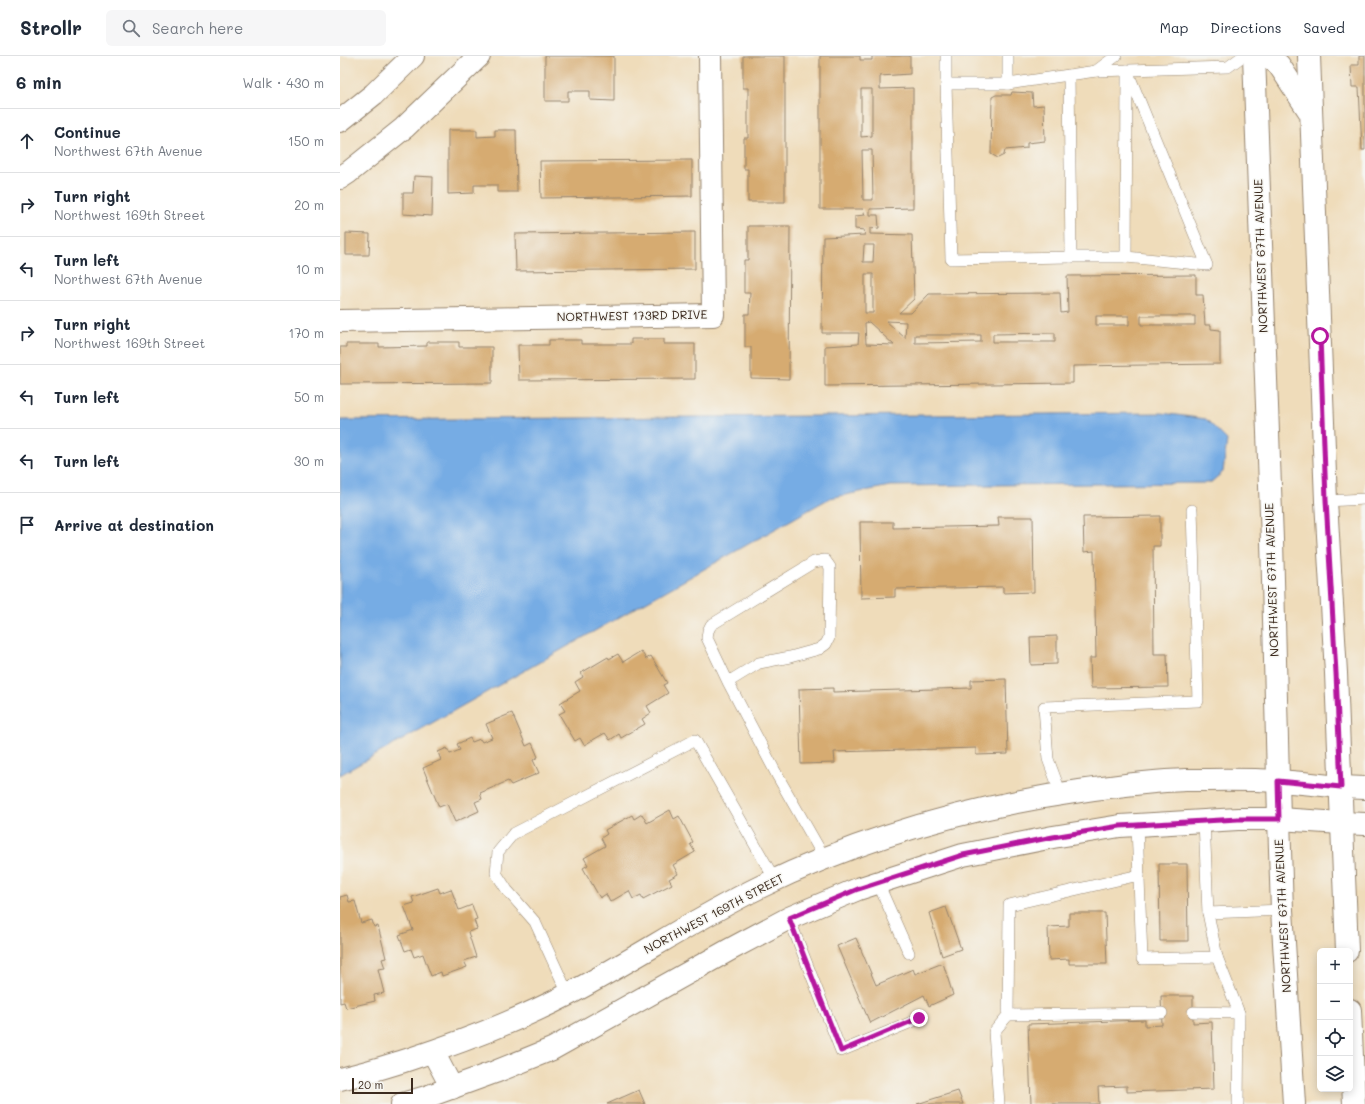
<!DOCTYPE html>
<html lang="en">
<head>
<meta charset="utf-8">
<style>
	:root { --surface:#fff; --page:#f6f6f7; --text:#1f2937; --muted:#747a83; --line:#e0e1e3 }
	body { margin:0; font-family:Mali,sans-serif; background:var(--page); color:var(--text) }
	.controls { position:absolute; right:12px; bottom:12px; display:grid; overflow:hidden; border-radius:6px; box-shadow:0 2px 10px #0003 }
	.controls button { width:36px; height:36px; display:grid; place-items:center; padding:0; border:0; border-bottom:1px solid var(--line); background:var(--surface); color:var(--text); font:20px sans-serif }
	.scale { position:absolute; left:12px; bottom:10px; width:61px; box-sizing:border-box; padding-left:4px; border:2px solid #3b2a1e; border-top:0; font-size:11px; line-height:14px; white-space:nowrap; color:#3b2a1e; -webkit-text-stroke:3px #f6f6f2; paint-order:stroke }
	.stop { position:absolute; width:12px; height:12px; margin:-9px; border:3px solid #b5179e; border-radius:50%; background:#fff }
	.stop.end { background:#b5179e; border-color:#fff; box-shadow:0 1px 4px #0008 }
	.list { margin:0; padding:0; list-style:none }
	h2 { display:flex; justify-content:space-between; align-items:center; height:52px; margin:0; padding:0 16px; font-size:17px }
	h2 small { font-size:13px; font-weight:400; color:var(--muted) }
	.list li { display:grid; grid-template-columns:26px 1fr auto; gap:12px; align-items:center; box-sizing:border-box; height:64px; padding:0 16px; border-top:1px solid var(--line) }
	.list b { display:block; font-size:15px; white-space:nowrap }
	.list p { margin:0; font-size:13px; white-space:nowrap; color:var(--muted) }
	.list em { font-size:13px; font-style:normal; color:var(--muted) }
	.icon { flex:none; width:22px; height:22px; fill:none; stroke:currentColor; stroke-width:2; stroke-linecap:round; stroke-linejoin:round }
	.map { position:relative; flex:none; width:1025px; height:1048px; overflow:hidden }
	header { display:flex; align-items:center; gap:24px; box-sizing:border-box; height:56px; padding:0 20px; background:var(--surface); border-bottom:1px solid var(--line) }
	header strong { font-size:19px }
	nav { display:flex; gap:22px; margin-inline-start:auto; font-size:14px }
	.search { width:280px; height:36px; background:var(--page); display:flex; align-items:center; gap:10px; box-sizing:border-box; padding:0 14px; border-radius:6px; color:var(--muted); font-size:15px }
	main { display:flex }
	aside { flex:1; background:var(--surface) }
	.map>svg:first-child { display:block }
</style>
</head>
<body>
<header>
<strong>Strollr</strong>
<div class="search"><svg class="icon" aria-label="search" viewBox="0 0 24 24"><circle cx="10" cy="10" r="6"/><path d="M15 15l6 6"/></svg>Search here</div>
<nav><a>Map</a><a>Directions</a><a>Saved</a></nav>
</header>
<main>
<aside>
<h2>6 min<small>Walk · 430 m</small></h2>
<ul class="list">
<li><svg class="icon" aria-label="ahead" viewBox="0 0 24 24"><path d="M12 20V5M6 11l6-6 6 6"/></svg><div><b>Continue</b><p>Northwest 67th Avenue</p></div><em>150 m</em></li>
<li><svg class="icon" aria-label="right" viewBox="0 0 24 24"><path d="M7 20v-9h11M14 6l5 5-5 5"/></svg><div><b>Turn right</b><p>Northwest 169th Street</p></div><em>20 m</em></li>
<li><svg class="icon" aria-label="left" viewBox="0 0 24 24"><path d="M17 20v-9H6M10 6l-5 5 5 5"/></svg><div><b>Turn left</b><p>Northwest 67th Avenue</p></div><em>10 m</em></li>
<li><svg class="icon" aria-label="right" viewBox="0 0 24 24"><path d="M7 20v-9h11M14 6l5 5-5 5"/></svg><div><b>Turn right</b><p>Northwest 169th Street</p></div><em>170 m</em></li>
<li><svg class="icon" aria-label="left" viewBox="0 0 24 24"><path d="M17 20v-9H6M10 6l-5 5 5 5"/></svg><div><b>Turn left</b></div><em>50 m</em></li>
<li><svg class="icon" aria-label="left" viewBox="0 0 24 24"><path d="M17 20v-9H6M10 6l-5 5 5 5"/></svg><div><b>Turn left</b></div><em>30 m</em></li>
<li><svg class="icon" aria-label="arrive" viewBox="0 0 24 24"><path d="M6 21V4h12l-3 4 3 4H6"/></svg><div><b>Arrive at destination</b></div></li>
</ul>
</aside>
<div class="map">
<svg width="1025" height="1048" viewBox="0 0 1025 1048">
	<rect width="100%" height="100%" fill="#f6f6f2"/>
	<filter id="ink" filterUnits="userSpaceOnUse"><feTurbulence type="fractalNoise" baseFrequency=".025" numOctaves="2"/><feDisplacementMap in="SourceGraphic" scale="8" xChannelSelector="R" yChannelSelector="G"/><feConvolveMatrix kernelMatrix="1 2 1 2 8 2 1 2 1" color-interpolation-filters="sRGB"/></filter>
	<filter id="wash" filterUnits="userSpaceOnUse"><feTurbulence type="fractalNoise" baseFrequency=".012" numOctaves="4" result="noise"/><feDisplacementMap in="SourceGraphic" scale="16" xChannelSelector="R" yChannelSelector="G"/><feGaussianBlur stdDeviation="0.9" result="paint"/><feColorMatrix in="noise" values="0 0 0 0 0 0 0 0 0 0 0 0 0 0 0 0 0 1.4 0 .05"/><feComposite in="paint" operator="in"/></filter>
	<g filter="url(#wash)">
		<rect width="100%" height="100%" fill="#efdcba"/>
		<!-- water -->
		<polygon fill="#76ace4" stroke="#586b81" points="822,357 866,363 887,384 883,416 870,427 550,430 490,442 0,719 0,364"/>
		<g id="blocks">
			<!-- building -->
			<g fill="#d6ab71" fill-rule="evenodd">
				<polygon points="205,0 274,0 274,45 250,44 250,35 228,35 228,45 205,45"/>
				<polygon points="403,0 445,0 445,146 408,146 408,113 404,113 404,82 408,82 408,32 403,32"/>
				<path d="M480 0H520V4H532V0H570V18L540 20V33L573 32V152L530 153V159H538L539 172 530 173V178L572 179 574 243 559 257H571L589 238 720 237 721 257 728 256 727 220 856 219V239H863L865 269H871V273L880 274V308L733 310V327L485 330V290L518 288 519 277H482L483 181 525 179 524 174 515 173V160L525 159 523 153H480ZM521 33H532V80L521 81ZM522 94H532L533 144H523ZM524 189H534L533 206H523ZM525 218H533V257H525ZM756 260H789V269H756ZM801 260H855V269H801ZM546 265 566 266 565 282ZM529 266 554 289 526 288 525 267ZM715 277V286H653V278ZM575 279H641V286L575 287Z"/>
				<polygon points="1019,0 1025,0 1025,94 1022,94 1019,31 1012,31 1011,9 1019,9"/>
				<polygon points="672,36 692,37 693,50 704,49 705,85 687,87 687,92 665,94 664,99 658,102 651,98 652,41 656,39 671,39"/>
				<polygon points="108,74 137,74 137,81 155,80 155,74 176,74 177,136 157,136 157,129 134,129 134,137 108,138"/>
				<polygon points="352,104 352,140 201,142 200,105"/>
				<polygon points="74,120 93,121 92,160 63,158 63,137 73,137"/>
				<polygon points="408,170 450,170 449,323 411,322 411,291 405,291 405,258 409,258 410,237 404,237 404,204 408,204"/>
				<polygon points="355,176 355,213 176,215 175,178"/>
				<polygon points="6,177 30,178 29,199 6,199"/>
				<polygon points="291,283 324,283 324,288 355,288 355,323 179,324 178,289 209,289 209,284 241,284 241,288 291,288"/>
				<polygon points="87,286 119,286 119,291 152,291 152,327 0,328 0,291 6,291 6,288 39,288 39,291 87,290"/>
				<polygon points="820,460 820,490 813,490 814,598 827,598 828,631 751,632 750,602 756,602 754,495 744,496 743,461"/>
				<polygon points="658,461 693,461 694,536 663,537 663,531 555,533 555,541 521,542 520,466 553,466 553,472 659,470"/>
				<polygon points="717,580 717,608 691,609 690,581"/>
				<polygon points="301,595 306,603 311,600 327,627 323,629 328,637 307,650 311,657 302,663 305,668 281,682 279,678 270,684 265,677 244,689 240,682 235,685 219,658 225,655 220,647 240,635 235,626 243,621 241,617 268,601 269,603 278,598 283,606"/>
				<polygon points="666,623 668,698 636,699 636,692 494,696 495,707 461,708 459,633 493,632 493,636 631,632 631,624"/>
				<polygon points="172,657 186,690 192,687 198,701 193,704 199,717 171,729 168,725 140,737 142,743 135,746 139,755 115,766 107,748 99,751 83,712 101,704 98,696 107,692 110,698 120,694 117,688 130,682 132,686 140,683 142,686 152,682 146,668"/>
				<polygon points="330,754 334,763 339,760 353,786 350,788 355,796 333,809 338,818 329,823 332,828 303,843 301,839 293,843 289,835 270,846 266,838 260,842 243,812 248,809 244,802 265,790 261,782 267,778 265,774 292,759 294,763 302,758 307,767"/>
				<polygon points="819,808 847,808 848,885 820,885"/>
				<polygon points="98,832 100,837 111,833 119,854 132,849 137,863 134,864 137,873 128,876 136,901 124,905 127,911 102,920 101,916 91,920 83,898 74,901 71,893 65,895 59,879 73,874 64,850 74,847 72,841"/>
				<polygon points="7,839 9,846 15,845 21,867 32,864 34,871 38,870 46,902 42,903 45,912 38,913 44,937 34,939 35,945 6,952 4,946 0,947 0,841"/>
				<polygon points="606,851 621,893 602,900 589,857"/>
				<polygon points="729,857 765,857 767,908 729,908 729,903 709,904 708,871 729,870"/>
				<polygon points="516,882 536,929 573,913 575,918 603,907 613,939 589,950 584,939 530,967 497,890"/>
				<polygon points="821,940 853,940 853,967 872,966 874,1033 787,1036 787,1030 758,1031 759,1048 691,1048 688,968 805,964 805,970 822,969"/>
				<polygon points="299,1034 305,1048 267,1048"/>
				<polygon points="618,1035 623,1048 577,1048"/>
			</g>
		</g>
	</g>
	<g filter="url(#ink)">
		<use href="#blocks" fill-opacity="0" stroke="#95836c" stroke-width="1"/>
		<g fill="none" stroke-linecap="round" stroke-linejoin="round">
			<defs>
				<g id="service">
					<polyline points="606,0 606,28 668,28 756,15 888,11 903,0"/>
					<polyline points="756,15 776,0"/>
					<polyline points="606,28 611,203 731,201 729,19"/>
					<polyline points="668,28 668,0"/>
					<polyline points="731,201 786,201 787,20"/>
					<polyline points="786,201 867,209 787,14"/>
					<polyline points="986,445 1025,443"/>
					<polyline points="388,626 419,607 450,601 479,593 486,588 489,582 490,511 485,504 474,506 371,569 368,575 367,582 388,626 437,719 485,803"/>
					<polyline points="721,738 708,703 704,651 858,645 852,454"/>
					<polyline points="797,769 802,903 877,901 868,857 864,765"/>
					<polyline points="538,827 569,897"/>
					<polyline points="868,857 942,854"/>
					<polyline points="449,862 501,995 579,963"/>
					<polyline points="877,901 899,957 898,1048"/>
					<polyline points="228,938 195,866 167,834 156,817 158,796 173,778 355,684 435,824"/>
					<polyline points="853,956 899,957"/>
					<polyline points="668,959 822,957"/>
					<polyline points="659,1048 654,976 668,959 669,849 799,819"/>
				</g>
				<g id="minor">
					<polyline points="0,265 373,259 370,0"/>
					<polyline points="1001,731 1025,732"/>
					<polyline points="1001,767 1025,768"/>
				</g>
				<g id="tertiary">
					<polyline points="0,65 34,38 73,0"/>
					<polyline points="0,122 9,116 64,72 139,0"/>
					<polyline points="93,996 112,1032"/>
					<path d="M0 1023C23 1018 44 1011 67 1004 122 986 177 965 229 938 294 904 354 863 420 831 521 782 630 751 740 735 775 730 811 725 846 724 876 724 907 723 937 725 958 726 979 729 1001 731"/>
					<polyline points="62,1048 86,1041 155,1016 212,993 389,894 449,862 518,833 623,799 713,781 780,770 898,763 939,763 1001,767"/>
				</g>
				<g id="secondary">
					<polyline points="914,0 932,484 939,763 942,854 954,1048"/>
					<polyline points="928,0 939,9 971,58"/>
					<polyline points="969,0 986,445 996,617 1007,895"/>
					<polyline points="1010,954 1014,1048"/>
				</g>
			</defs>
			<!-- service casing -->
			<use href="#service" stroke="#95836c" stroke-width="12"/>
			<!-- minor casing -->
			<use href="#minor" stroke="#95836c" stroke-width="24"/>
			<!-- tertiary casing -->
			<use href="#tertiary" stroke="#95836c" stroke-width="24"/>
			<!-- secondary casing -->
			<use href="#secondary" stroke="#95836c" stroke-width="24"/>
			<!-- service -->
			<use href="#service" stroke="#fff" stroke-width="11"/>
			<!-- minor -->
			<use href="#minor" stroke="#fff" stroke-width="22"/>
			<!-- tertiary -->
			<use href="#tertiary" stroke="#fff" stroke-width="22"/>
			<!-- secondary -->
			<use href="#secondary" stroke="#fff" stroke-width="22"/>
		</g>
	</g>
	<g fill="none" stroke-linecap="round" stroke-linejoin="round" filter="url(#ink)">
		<!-- route -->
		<polyline stroke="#b5179e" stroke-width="5" points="579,962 501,995 449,862 518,833 623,799 713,781 780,770 898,763 939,763 938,725 1001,731 996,617 986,444 980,280"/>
	</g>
	<g text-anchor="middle" stroke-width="3" stroke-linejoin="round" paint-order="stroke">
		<!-- street labels -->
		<g font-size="12" fill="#3b2a1e" stroke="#f6f6f2">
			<text transform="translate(921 200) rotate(-92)" y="4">NORTHWEST 67TH AVENUE</text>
			<text transform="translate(292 260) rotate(-1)" y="4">NORTHWEST 173RD DRIVE</text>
			<text transform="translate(932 524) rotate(-92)" y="4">NORTHWEST 67TH AVENUE</text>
			<text transform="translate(374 858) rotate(-28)" y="4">NORTHWEST 169TH STREET</text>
			<text transform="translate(943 860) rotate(-93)" y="4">NORTHWEST 67TH AVENUE</text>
		</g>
	</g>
</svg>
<div class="controls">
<button>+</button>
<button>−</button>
<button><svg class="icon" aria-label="locate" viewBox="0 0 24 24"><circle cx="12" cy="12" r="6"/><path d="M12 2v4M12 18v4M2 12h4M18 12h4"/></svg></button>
<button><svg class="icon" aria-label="layers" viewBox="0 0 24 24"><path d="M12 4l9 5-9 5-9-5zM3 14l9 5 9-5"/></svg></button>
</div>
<div class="scale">20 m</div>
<div class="stop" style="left:980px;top:280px"></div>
<div class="stop end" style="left:579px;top:962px"></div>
</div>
</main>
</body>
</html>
